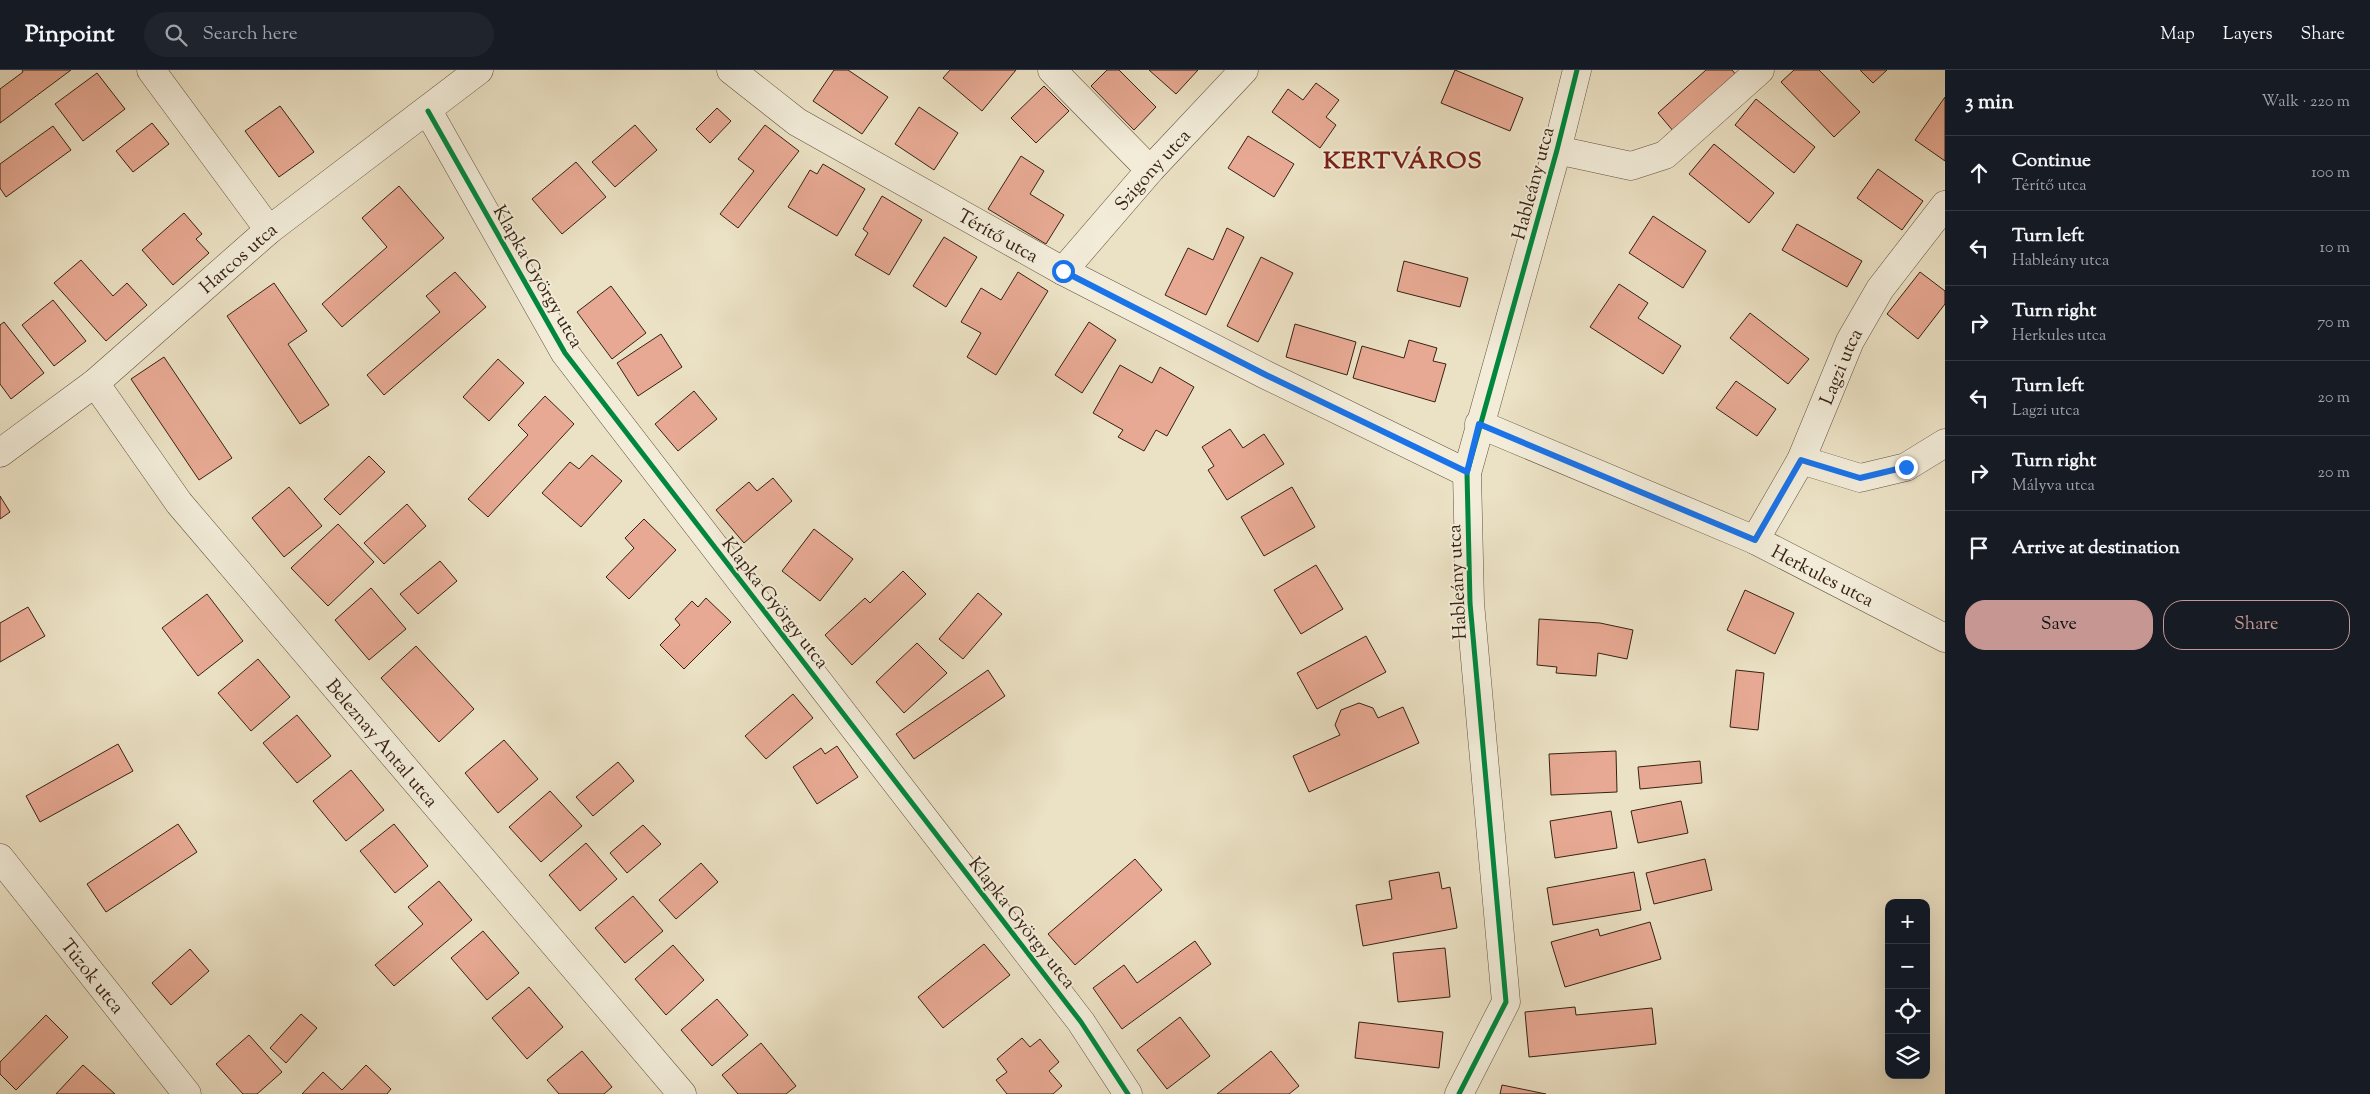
<!DOCTYPE html>
<html lang="en">
<head>
<meta charset="utf-8">
<style>
	:root { --surface:#171b24; --page:#20242c; --text:#f1f3f6; --muted:#9ea1a6; --line:#363941; --accent:#c59692 }
	body { margin:0; font-family:"Sorts Mill Goudy",serif; background:var(--page); color:var(--text) }
	.controls { position:absolute; right:15px; bottom:15px; display:grid; overflow:hidden; border-radius:10px; box-shadow:0 5px 20px #0002 }
	.controls button { width:45px; height:45px; display:grid; place-items:center; padding:0; border:0; border-bottom:1px solid var(--line); background:var(--surface); color:var(--text); font:25px sans-serif }
	.stop { position:absolute; width:15px; height:15px; margin:-11px; border:4px solid #1a73e8; border-radius:50%; background:#fff }
	.stop.end { background:#1a73e8; border-color:#fff; box-shadow:0 1px 5px #0008 }
	.list { margin:0; padding:0; list-style:none }
	h2 { display:flex; justify-content:space-between; align-items:center; height:65px; margin:0; padding:0 20px; font-size:21px }
	h2 small { font-size:16px; font-weight:400; color:var(--muted) }
	.list li { display:grid; grid-template-columns:32px 1fr auto; gap:15px; align-items:center; box-sizing:border-box; height:75px; padding:0 20px; border-top:1px solid var(--line) }
	.list b { display:block; font-size:19px; white-space:nowrap }
	.list p { margin:0; font-size:16px; white-space:nowrap; color:var(--muted) }
	.list em { font-size:16px; font-style:normal; color:var(--muted) }
	.actions { display:flex; gap:10px; padding:15px 20px }
	.actions a { flex:1; padding:11px 0; border:1px solid var(--accent); border-radius:20px; text-align:center; font-size:18px; color:var(--accent) }
	.actions .main { background:var(--accent); color:#111 }
	.icon { flex:none; width:28px; height:28px; fill:none; stroke:currentColor; stroke-width:2; stroke-linecap:round; stroke-linejoin:round }
	.map { position:relative; flex:none; width:1945px; height:1024px; overflow:hidden }
	header { display:flex; align-items:center; gap:30px; box-sizing:border-box; height:70px; padding:0 25px; background:var(--surface); border-bottom:1px solid var(--line) }
	header strong { font-size:24px }
	nav { display:flex; gap:28px; margin-inline-start:auto; font-size:18px }
	.search { width:350px; height:45px; background:var(--page); display:flex; align-items:center; gap:12px; box-sizing:border-box; padding:0 18px; border-radius:28px; color:var(--muted); font-size:19px }
	main { display:flex }
	aside { flex:1; background:var(--surface) }
	.map>svg:first-child { display:block }
</style>
</head>
<body>
<header>
<strong>Pinpoint</strong>
<div class="search"><svg class="icon" aria-label="search" viewBox="0 0 24 24"><circle cx="10" cy="10" r="6"/><path d="M15 15l6 6"/></svg>Search here</div>
<nav><a>Map</a><a>Layers</a><a>Share</a></nav>
</header>
<main>
<div class="map">
<svg width="1945" height="1024" viewBox="0 0 1945 1024">
	<rect width="100%" height="100%" fill="#ebe1c4"/>
	<filter id="stains"><feTurbulence type="fractalNoise" baseFrequency=".004" numOctaves="4"/><feColorMatrix values="0 0 0 0 .2 0 0 0 0 .09 0 0 0 0 .02 0 0 0 .5 -.17"/></filter>
	<radialGradient id="worn" r=".72"><stop offset=".6" stop-color="#630" stop-opacity="0"/><stop offset="1" stop-color="#630" stop-opacity=".3"/></radialGradient>
	<!-- building -->
	<g fill="#e7a993" stroke="#372213">
		<polygon points="22,0 71,0 0,53 0,19 23,2"/>
		<polygon points="834,0 848,0 888,27 862,64 813,31"/>
		<polygon points="950,0 1016,0 982,41 943,8"/>
		<polygon points="1107,0 1119,0 1156,37 1134,60 1091,16"/>
		<polygon points="1149,0 1198,0 1176,24"/>
		<polygon points="1455,0 1523,28 1510,61 1441,33"/>
		<polygon points="1706,0 1732,0 1737,6 1674,62 1658,43"/>
		<polygon points="1794,0 1819,0 1860,42 1834,67 1781,12"/>
		<polygon points="1860,0 1887,0 1873,13"/>
		<polygon points="97,3 125,39 83,71 55,34"/>
		<polygon points="1316,13 1339,30 1326,47 1336,55 1320,78 1272,42 1288,19 1303,30"/>
		<polygon points="1044,16 1069,41 1036,73 1011,48"/>
		<polygon points="1945,27 1945,91 1915,70"/>
		<polygon points="1756,29 1815,77 1794,103 1735,55"/>
		<polygon points="280,36 314,82 279,107 245,61"/>
		<polygon points="919,37 958,63 934,100 895,74"/>
		<polygon points="717,38 731,51 710,73 696,59"/>
		<polygon points="152,53 169,74 133,102 116,81"/>
		<polygon points="635,55 657,80 615,117 592,92"/>
		<polygon points="765,55 799,81 738,158 720,144 754,101 738,89"/>
		<polygon points="53,56 71,80 6,127 0,118 0,94"/>
		<polygon points="1248,66 1294,94 1274,127 1228,98"/>
		<polygon points="1714,74 1774,123 1749,153 1689,104"/>
		<polygon points="1021,86 1044,101 1030,124 1064,145 1046,174 988,139"/>
		<polygon points="576,92 606,127 562,164 532,129"/>
		<polygon points="823,94 865,119 837,166 788,137 810,100 817,104"/>
		<polygon points="1878,99 1923,131 1902,160 1857,128"/>
		<polygon points="399,116 444,168 342,257 322,234 387,177 362,148"/>
		<polygon points="882,126 922,150 889,205 855,185 868,163 863,159"/>
		<polygon points="184,143 202,164 196,169 209,183 173,215 142,180"/>
		<polygon points="1653,146 1706,181 1683,218 1629,183"/>
		<polygon points="1797,154 1862,191 1847,217 1782,180"/>
		<polygon points="1227,158 1244,167 1206,245 1165,225 1188,178 1213,190"/>
		<polygon points="944,167 977,187 946,237 913,216"/>
		<polygon points="1261,187 1293,203 1258,272 1227,256"/>
		<polygon points="81,190 113,226 127,213 147,235 106,271 54,213"/>
		<polygon points="1404,191 1468,208 1460,237 1397,221"/>
		<polygon points="455,202 486,237 384,325 367,305 440,242 426,226"/>
		<polygon points="1018,202 1048,221 996,305 967,287 981,263 961,252 981,218 1001,230"/>
		<polygon points="1920,202 1945,221 1945,234 1918,269 1887,244"/>
		<polygon points="274,213 307,261 288,274 329,335 300,354 227,246"/>
		<polygon points="1619,214 1648,233 1638,248 1681,276 1663,304 1590,257"/>
		<polygon points="611,216 646,263 612,289 577,242"/>
		<polygon points="53,230 86,271 54,296 22,255"/>
		<polygon points="1750,243 1809,289 1788,314 1730,268"/>
		<polygon points="4,252 44,303 11,329 0,314 0,255"/>
		<polygon points="1089,252 1116,270 1082,323 1055,305"/>
		<polygon points="1295,254 1356,272 1347,305 1286,287"/>
		<polygon points="661,264 682,297 638,326 617,293"/>
		<polygon points="1409,270 1437,278 1433,291 1446,294 1435,332 1353,308 1362,276 1404,288"/>
		<polygon points="164,287 232,388 199,410 131,309"/>
		<polygon points="498,289 524,313 489,351 463,327"/>
		<polygon points="1120,295 1152,313 1160,297 1194,317 1167,366 1156,360 1144,381 1118,367 1123,360 1093,343"/>
		<polygon points="1736,311 1776,339 1757,366 1716,338"/>
		<polygon points="694,321 717,349 678,381 655,354"/>
		<polygon points="545,326 574,354 488,447 468,429 528,365 518,355"/>
		<polygon points="1230,359 1243,378 1264,364 1284,394 1227,430 1208,400 1214,396 1202,377"/>
		<polygon points="592,385 622,411 581,457 542,423 570,392 579,399"/>
		<polygon points="369,386 385,402 340,445 324,429"/>
		<polygon points="773,408 792,431 744,473 716,440 749,412 757,421"/>
		<polygon points="289,417 322,456 284,487 252,448"/>
		<polygon points="1292,417 1315,457 1264,486 1241,447"/>
		<polygon points="0,426 10,442 0,449"/>
		<polygon points="407,434 426,456 384,494 364,473"/>
		<polygon points="644,449 676,480 629,529 606,507 634,478 625,468"/>
		<polygon points="338,454 374,492 328,536 291,498"/>
		<polygon points="814,459 853,489 820,531 782,501"/>
		<polygon points="440,491 457,511 418,544 400,524"/>
		<polygon points="1316,495 1343,539 1301,564 1274,520"/>
		<polygon points="903,501 926,524 852,595 825,565 865,528 870,533"/>
		<polygon points="371,518 406,559 369,590 335,550"/>
		<polygon points="1745,520 1794,543 1775,584 1727,560"/>
		<polygon points="978,523 1002,544 963,589 939,569"/>
		<polygon points="207,524 243,571 198,606 162,558"/>
		<polygon points="706,528 731,552 684,599 660,575 680,555 675,549 692,531 698,537"/>
		<polygon points="28,537 45,566 0,592 0,553"/>
		<polygon points="1539,549 1600,553 1633,560 1627,589 1598,583 1596,606 1556,603 1557,597 1537,595"/>
		<polygon points="1366,566 1386,602 1317,639 1297,603"/>
		<polygon points="917,573 947,603 904,643 876,612"/>
		<polygon points="416,576 474,639 439,672 381,608"/>
		<polygon points="258,589 290,627 251,661 218,623"/>
		<polygon points="988,600 1005,626 914,689 896,664"/>
		<polygon points="1736,600 1764,603 1758,660 1730,657"/>
		<polygon points="793,624 813,648 766,689 745,666"/>
		<polygon points="1359,633 1373,638 1378,648 1403,637 1419,673 1309,722 1293,686 1340,665 1335,655 1341,640"/>
		<polygon points="297,645 331,686 297,713 263,673"/>
		<polygon points="504,670 538,709 498,743 465,703"/>
		<polygon points="118,674 133,701 40,752 26,726"/>
		<polygon points="837,676 858,707 817,734 793,697 821,678 825,684"/>
		<polygon points="1616,681 1617,722 1551,725 1549,684"/>
		<polygon points="1700,691 1702,713 1640,719 1638,697"/>
		<polygon points="618,692 634,711 593,746 576,727"/>
		<polygon points="351,700 384,740 346,771 313,731"/>
		<polygon points="550,721 582,756 541,792 509,757"/>
		<polygon points="1681,731 1688,763 1638,773 1631,741"/>
		<polygon points="1611,741 1617,778 1555,788 1550,751"/>
		<polygon points="178,754 197,782 106,842 87,814"/>
		<polygon points="394,754 428,796 395,823 360,781"/>
		<polygon points="643,755 661,774 627,803 610,783"/>
		<polygon points="586,773 617,809 580,841 549,805"/>
		<polygon points="1135,789 1162,820 1075,895 1048,864"/>
		<polygon points="1705,789 1712,820 1654,834 1646,803"/>
		<polygon points="701,793 718,812 676,849 659,830"/>
		<polygon points="1439,802 1442,819 1450,817 1457,858 1363,876 1356,835 1392,829 1389,811"/>
		<polygon points="1634,802 1641,840 1553,855 1547,818"/>
		<polygon points="439,811 472,850 394,916 375,895 423,854 408,837"/>
		<polygon points="633,826 663,861 625,893 595,858"/>
		<polygon points="1650,852 1661,889 1565,917 1551,872 1598,859 1600,866"/>
		<polygon points="483,861 519,903 487,930 451,888"/>
		<polygon points="1195,871 1211,894 1122,959 1093,918 1124,895 1137,913"/>
		<polygon points="984,874 1010,905 943,958 918,927"/>
		<polygon points="673,875 704,910 666,945 635,909"/>
		<polygon points="1445,878 1450,927 1398,932 1393,883"/>
		<polygon points="190,879 209,901 171,935 152,913"/>
		<polygon points="529,917 563,957 527,989 492,948"/>
		<polygon points="717,929 748,965 712,996 681,960"/>
		<polygon points="1575,937 1576,945 1652,938 1656,974 1529,987 1525,942"/>
		<polygon points="301,944 317,958 286,993 270,978"/>
		<polygon points="46,945 68,967 16,1020 0,1004 0,992"/>
		<polygon points="1180,947 1210,986 1167,1019 1137,980"/>
		<polygon points="1359,952 1443,962 1439,998 1355,988"/>
		<polygon points="249,965 282,1002 257,1024 243,1024 216,994"/>
		<polygon points="1022,968 1030,977 1040,969 1059,992 1049,1001 1062,1016 1053,1024 1007,1024 996,1010 1007,1002 997,989"/>
		<polygon points="761,973 796,1016 786,1024 738,1024 722,1005"/>
		<polygon points="582,981 612,1017 604,1024 559,1024 547,1010"/>
		<polygon points="1271,981 1299,1016 1289,1024 1217,1024"/>
		<polygon points="83,995 115,1024 56,1024"/>
		<polygon points="366,995 391,1019 387,1024 302,1024 323,1002 342,1020"/>
		<polygon points="1502,1015 1546,1024 1500,1024"/>
	</g>
	<g fill="none" stroke-linecap="round" stroke-linejoin="round">
		<defs>
			<g id="street">
				<polyline points="151,0 269,160"/>
				<path id="s1" d="M731 0 797 52 1063 201 1266 305 1467 403"/>
				<polyline points="1052,0 1150,100"/>
				<polyline points="428,41 565,283 1081,952 1128,1024"/>
				<polyline points="1557,80 1631,96 1665,85 1760,0"/>
				<path id="s2" d="M1063 201 1150 100 1244 0"/>
				<path id="s3" d="M95 313 179 433 682 1024"/>
				<path id="s4" d="M1479 354 1755 470 1945 568"/>
				<path id="s5" d="M0 383 95 313 269 160 479 0"/>
				<polyline points="1801,390 1860,408 1906,397 1945,373"/>
				<path id="s6" d="M1755 470 1801 390 1850 271 1880 219 1945 135"/>
				<path id="s7" d="M0 788 187 1024"/>
				<polyline points="1459,1024 1506,932 1470,533 1467,403 1557,80 1577,0"/>
			</g>
		</defs>
		<!-- street casing -->
		<use href="#street" stroke="#64523f" stroke-width="29"/>
		<!-- street -->
		<use href="#street" stroke="#f2ecd9" stroke-width="28"/>
		<defs>
			<g id="cycleway">
				<polyline points="428,41 565,283 1081,952 1128,1024"/>
				<polyline points="1459,1024 1506,932 1470,533 1467,403 1557,80 1577,0"/>
			</g>
		</defs>
		<!-- cycleway casing -->
		<use href="#cycleway" stroke="#f2ecd9" stroke-width="8"/>
		<!-- cycleway -->
		<use href="#cycleway" stroke="#00873e" stroke-width="5"/>
	</g>
	<g fill="none" stroke-linecap="round" stroke-linejoin="round">
		<!-- route -->
		<polyline stroke="#1a73e8" stroke-width="6" points="1063,201 1266,305 1467,402 1479,354 1755,470 1801,390 1860,408 1906,397"/>
	</g>
	<g text-anchor="middle" stroke-width="4" stroke-linejoin="round" paint-order="stroke">
		<!-- street labels -->
		<g font-size="19" fill="#372213" stroke="#f2ecd9">
			<text dy="7" stroke="none"><textPath href="#s2" startOffset="135">Szigony utca</textPath></text>
			<text transform="translate(1532 113) rotate(-75)" y="7">Hableány utca</text>
			<text dy="7" stroke="none"><textPath href="#s1" startOffset="315">Térítő utca</textPath></text>
			<text dy="7" stroke="none"><textPath href="#s5" startOffset="308">Harcos utca</textPath></text>
			<text transform="translate(539 206) rotate(60)" y="7">Klapka György utca</text>
			<text dy="7" stroke="none"><textPath href="#s6" startOffset="194">Lagzi utca</textPath></text>
			<text dy="7" stroke="none"><textPath href="#s4" startOffset="376">Herkules utca</textPath></text>
			<text transform="translate(1456 512) rotate(-93)" y="7">Hableány utca</text>
			<text transform="translate(776 532) rotate(52)" y="7">Klapka György utca</text>
			<text dy="7" stroke="none"><textPath href="#s3" startOffset="461">Beleznay Antal utca</textPath></text>
			<text transform="translate(1023 852) rotate(52)" y="7">Klapka György utca</text>
			<text dy="7" stroke="none"><textPath href="#s7" startOffset="150">Túzok utca</textPath></text>
		</g>
		<!-- district labels -->
		<g font-size="24" font-weight="bold" letter-spacing="1" fill="#7a1f14" stroke="#f2ecd9">
			<text x="1403" y="98">KERTVÁROS</text>
		</g>
	</g>
	<rect width="100%" height="100%" filter="url(#stains)"/>
	<rect width="100%" height="100%" fill="url(#worn)"/>
</svg>
<div class="controls">
<button>+</button>
<button>−</button>
<button><svg class="icon" aria-label="locate" viewBox="0 0 24 24"><circle cx="12" cy="12" r="6"/><path d="M12 2v4M12 18v4M2 12h4M18 12h4"/></svg></button>
<button><svg class="icon" aria-label="layers" viewBox="0 0 24 24"><path d="M12 4l9 5-9 5-9-5zM3 14l9 5 9-5"/></svg></button>
</div>
<div class="stop" style="left:1063px;top:201px"></div>
<div class="stop end" style="left:1906px;top:397px"></div>
</div>
<aside>
<h2>3 min<small>Walk · 220 m</small></h2>
<ul class="list">
<li><svg class="icon" aria-label="ahead" viewBox="0 0 24 24"><path d="M12 20V5M6 11l6-6 6 6"/></svg><div><b>Continue</b><p>Térítő utca</p></div><em>100 m</em></li>
<li><svg class="icon" aria-label="left" viewBox="0 0 24 24"><path d="M17 20v-9H6M10 6l-5 5 5 5"/></svg><div><b>Turn left</b><p>Hableány utca</p></div><em>10 m</em></li>
<li><svg class="icon" aria-label="right" viewBox="0 0 24 24"><path d="M7 20v-9h11M14 6l5 5-5 5"/></svg><div><b>Turn right</b><p>Herkules utca</p></div><em>70 m</em></li>
<li><svg class="icon" aria-label="left" viewBox="0 0 24 24"><path d="M17 20v-9H6M10 6l-5 5 5 5"/></svg><div><b>Turn left</b><p>Lagzi utca</p></div><em>20 m</em></li>
<li><svg class="icon" aria-label="right" viewBox="0 0 24 24"><path d="M7 20v-9h11M14 6l5 5-5 5"/></svg><div><b>Turn right</b><p>Mályva utca</p></div><em>20 m</em></li>
<li><svg class="icon" aria-label="arrive" viewBox="0 0 24 24"><path d="M6 21V4h12l-3 4 3 4H6"/></svg><div><b>Arrive at destination</b></div></li>
</ul>
<div class="actions"><a class="main">Save</a><a>Share</a></div>
</aside>
</main>
</body>
</html>
